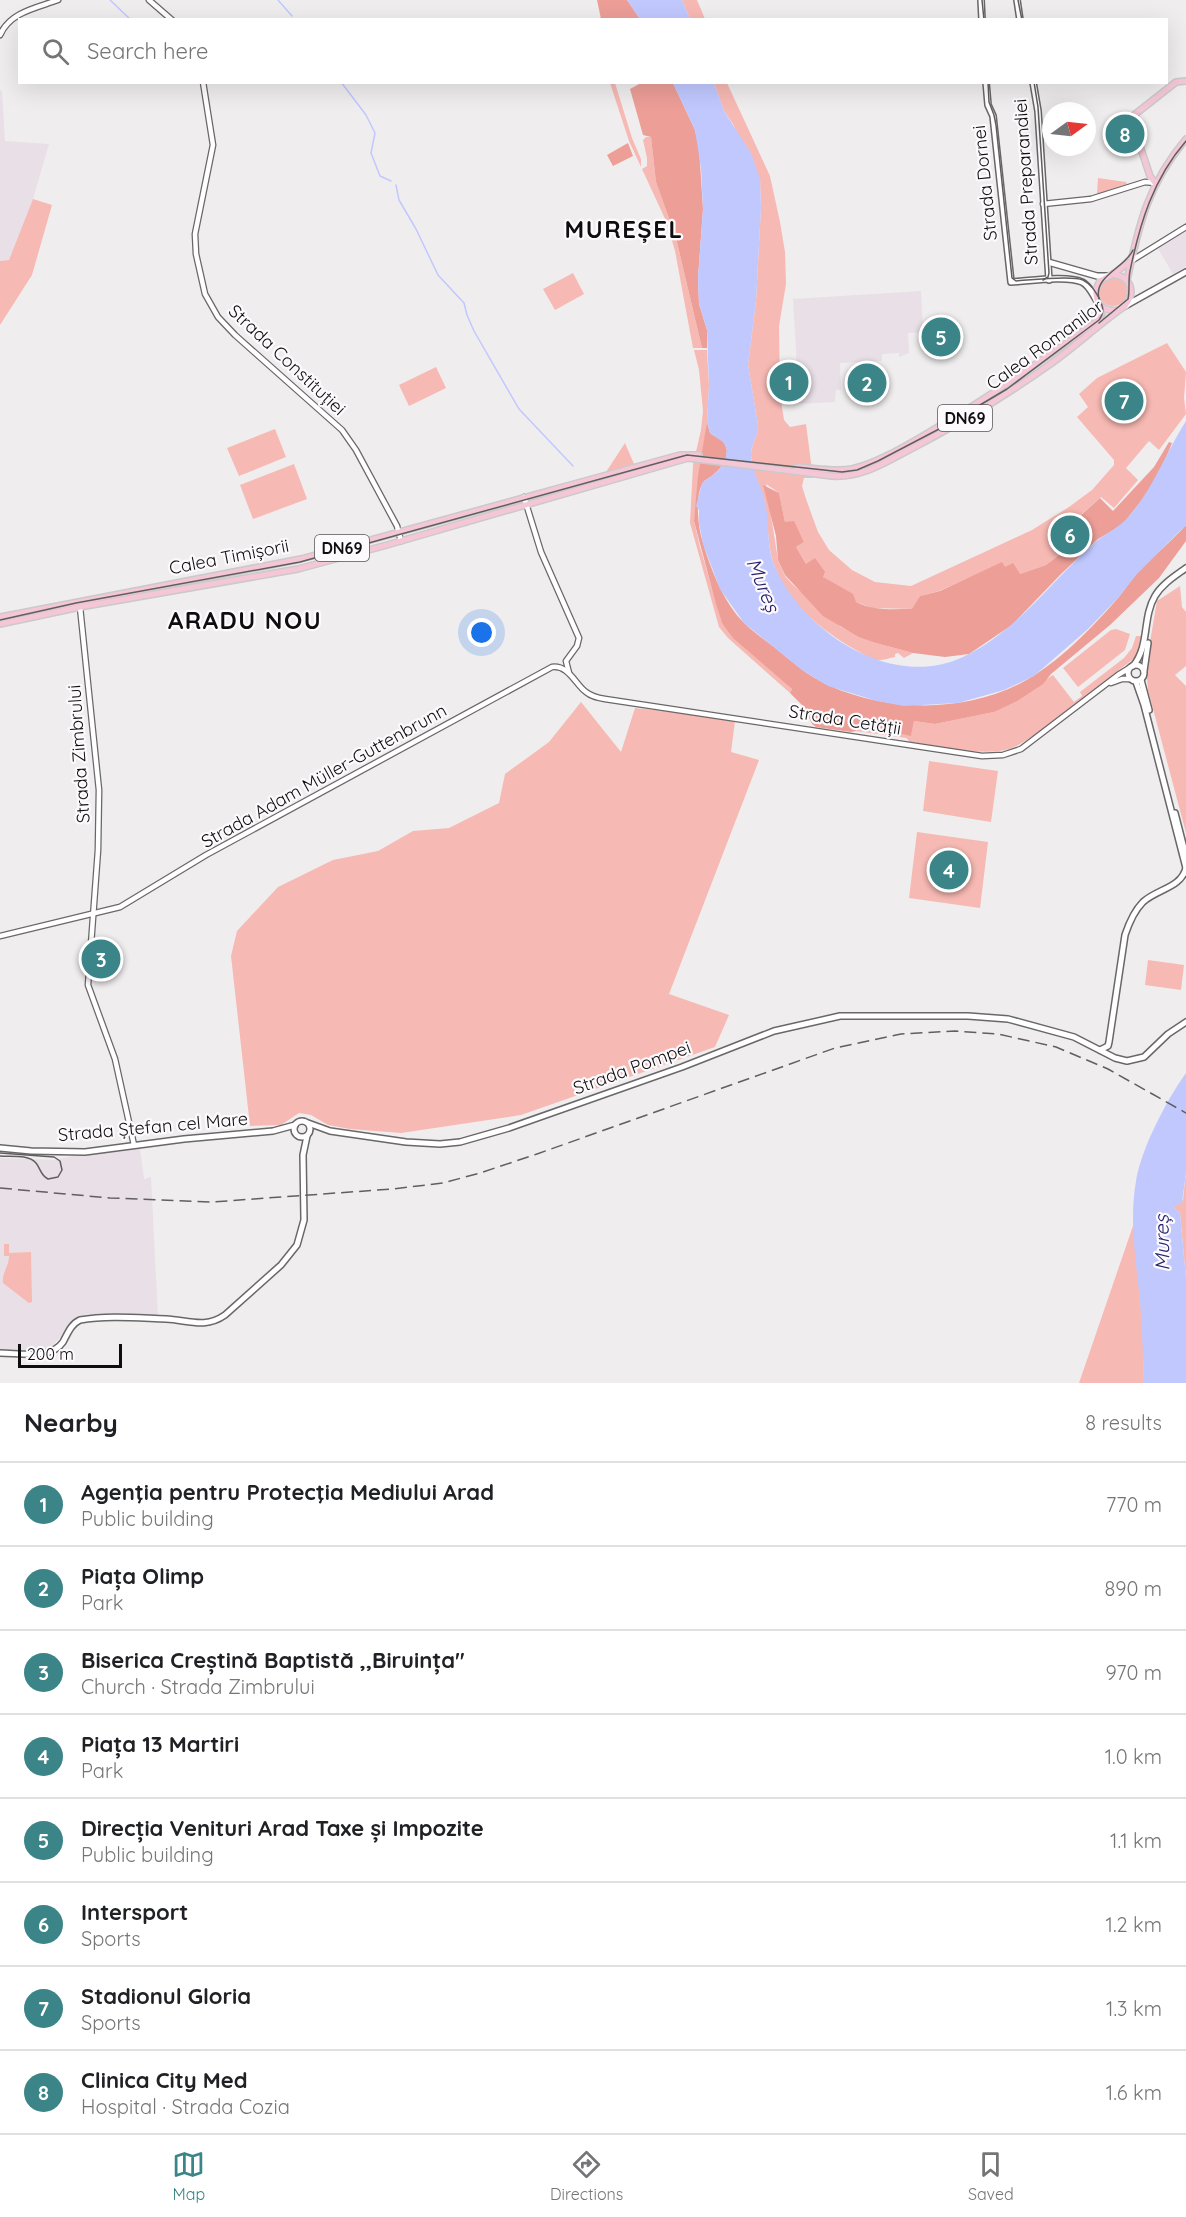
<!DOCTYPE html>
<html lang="en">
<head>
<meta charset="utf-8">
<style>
	:root { --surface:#fff; --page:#f6f6f6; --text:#202124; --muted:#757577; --line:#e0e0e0; --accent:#3b8487 }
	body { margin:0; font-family:Quicksand,sans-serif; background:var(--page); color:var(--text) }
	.compass { position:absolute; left:1042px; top:102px; width:54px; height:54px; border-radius:50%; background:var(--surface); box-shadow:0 6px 24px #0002; rotate:75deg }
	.scale { position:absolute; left:18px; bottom:15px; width:104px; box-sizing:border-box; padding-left:6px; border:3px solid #0f0e0e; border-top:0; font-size:16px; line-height:21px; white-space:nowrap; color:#0f0e0e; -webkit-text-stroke:4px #fdfafd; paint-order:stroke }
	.you { position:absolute; left:482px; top:633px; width:21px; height:21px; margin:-15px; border:4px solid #fff; border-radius:50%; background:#1a73e8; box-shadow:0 0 0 9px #1a73e833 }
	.badge { display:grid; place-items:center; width:39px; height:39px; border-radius:50%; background:var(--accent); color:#fff; font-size:20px; font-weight:700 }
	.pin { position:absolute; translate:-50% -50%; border:3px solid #fff; box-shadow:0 2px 6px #0006 }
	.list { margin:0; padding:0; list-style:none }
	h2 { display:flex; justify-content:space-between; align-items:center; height:78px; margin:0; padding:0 24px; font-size:26px }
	h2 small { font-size:20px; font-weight:400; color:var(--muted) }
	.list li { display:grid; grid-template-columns:39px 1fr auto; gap:18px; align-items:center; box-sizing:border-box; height:84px; padding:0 24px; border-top:2px solid var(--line) }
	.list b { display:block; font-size:22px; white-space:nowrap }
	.list p { margin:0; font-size:20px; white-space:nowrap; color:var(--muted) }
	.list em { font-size:20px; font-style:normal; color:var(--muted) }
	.icon { flex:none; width:33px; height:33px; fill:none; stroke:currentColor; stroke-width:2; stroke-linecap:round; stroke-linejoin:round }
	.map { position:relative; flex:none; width:1186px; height:1383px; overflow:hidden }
	.search { position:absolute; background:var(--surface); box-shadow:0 6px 24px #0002; left:18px; right:18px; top:18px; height:66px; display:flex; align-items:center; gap:15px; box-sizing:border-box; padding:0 21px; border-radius:0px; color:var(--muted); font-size:22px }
	.sheet { height:750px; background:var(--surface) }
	nav { display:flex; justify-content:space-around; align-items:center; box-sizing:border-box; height:84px; border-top:2px solid var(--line); background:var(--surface); font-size:16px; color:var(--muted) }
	nav a { display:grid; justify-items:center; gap:3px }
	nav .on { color:var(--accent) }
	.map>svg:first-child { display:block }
</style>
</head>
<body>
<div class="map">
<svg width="1186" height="1383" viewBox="0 0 1186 1383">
	<rect width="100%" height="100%" fill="#f0edef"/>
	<!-- built -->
	<g fill="#e9dfe7">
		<polygon points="0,90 2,92 5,141 49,144 33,199 9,260 0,261"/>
		<polygon points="1186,230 1186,266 1173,274 1157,247"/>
		<polygon points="921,291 923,332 908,333 909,353 899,357 899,353 882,354 882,361 840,363 841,390 836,390 835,402 799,404 793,299"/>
		<polygon points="140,1147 144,1179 151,1177 158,1316 79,1318 49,1349 0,1351 0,1158 55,1160 98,1150"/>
	</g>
	<!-- green -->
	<g fill="#f7b9b3">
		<polygon points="682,0 697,0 705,19 690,19"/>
		<polygon points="610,83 615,83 632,138 641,159 641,167 629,141"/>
		<path d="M714 83H727L770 176 780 222 785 252 786 284 779 326 780 394 784 420 790 427 806 424 813 478H804L802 486 806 499 818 532 829 550 852 570 875 582 911 586 1032 530 1069 507 1092 490 1114 465V460L1077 417 1088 407 1079 394 1097 378 1167 343 1186 372 1184 398 1186 414 1159 450 1149 441 1126 468 1138 480 1114 508 1101 497 1077 518 1080 517 1090 530 1046 565 1020 574 1004 567 1002 563 939 591 920 596 913 609 872 608 856 602 806 564 796 547 804 542 799 532 785 522 779 493 766 484 778 560 785 576 792 584 841 627 876 643 913 653 904 658 898 653 895 654V657C889 658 882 661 877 660 870 659 862 653 856 650 821 630 787 603 773 562 767 543 769 523 764 504 761 487 752 472 751 455 751 444 758 436 758 425L748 365 756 301 761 207 760 179 733 124 724 111Z"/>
		<polygon points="646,137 651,137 656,182 676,238 702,348 693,348 675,251 667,223 642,169 647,166 647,158 643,140"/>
		<polygon points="1098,178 1126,182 1127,184 1097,194"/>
		<polygon points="33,199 52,205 32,275 0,325 0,261 9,260"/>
		<polygon points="573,273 584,294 555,310 543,289"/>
		<circle cx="1113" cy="292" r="14"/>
		<polygon points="694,350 707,350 709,385 707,422 694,521 700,547 722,623 792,689 790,693 728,638 719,627 690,523 693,465 701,430 703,411 699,370"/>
		<polygon points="436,367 446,388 409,406 399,385"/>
		<polygon points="860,371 872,371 873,394 862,395"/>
		<polygon points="275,429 286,457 239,476 227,448"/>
		<polygon points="625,443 634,464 606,472"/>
		<polygon points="294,464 307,499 253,519 240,485"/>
		<polygon points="1180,586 1182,607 1186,612 1186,666 1175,675 1186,686 1186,833 1148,690 1146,665 1157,601"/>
		<polygon points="1116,629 1130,634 1125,650 1078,687 1063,668 1111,630"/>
		<path d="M1136 636H1143L1136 657 1037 733C1028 739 1019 746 1009 749 982 757 938 745 910 742L906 738 856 731 859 724 911 735 914 721 935 724 994 712 1053 675 1074 702 1082 696 1080 692 1124 658 1132 648Z"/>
		<polygon points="581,702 621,752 635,708 704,715 735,721 731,752 759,760 669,994 729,1015 715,1047 521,1115 401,1133 350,1129 328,1125 311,1115 299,1113 281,1125 250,1126 231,956 237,931 278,887 333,860 378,851 413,831 449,828 499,803 505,774 549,742"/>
		<polygon points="929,761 998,771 991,822 923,811"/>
		<polygon points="917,832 988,842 980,908 909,898"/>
		<polygon points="1148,960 1184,965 1181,990 1145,985"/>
		<polygon points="1186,1172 1186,1279 1180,1213 1173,1207 1183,1200"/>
		<polygon points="1134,1223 1143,1334 1144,1383 1079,1383"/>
		<path d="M4 1244H9V1253L31 1252 32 1302 29 1303 3 1283C2 1272 9 1267 9 1256H4Z"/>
	</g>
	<!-- forest -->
	<g fill="#ec9e97">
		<polygon points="597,0 627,0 640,19 601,19"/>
		<polygon points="641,83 673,83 695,130 699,148 703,209 698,278 699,304 707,330 707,348 702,348 676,238 656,182 651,137 643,135 630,89"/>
		<polygon points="628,143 633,156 613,166 607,155"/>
		<path d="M707 422 710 433C714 437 721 438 724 443 732 455 722 468 713 475 711 477 704 480 703 483 695 494 698 523 701 536 708 561 717 586 731 607 742 624 758 635 774 647 791 661 809 677 830 686 889 712 965 713 1023 682 1058 663 1092 628 1118 598 1125 590 1130 581 1137 573 1153 556 1171 542 1186 525V541L1159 578 1110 625 1051 674 1043 684 1017 701 994 712 935 724 914 721 911 736 859 724 856 731 851 732 816 727 812 724 804 707 790 693 792 689 733 638 722 623 716 604 694 521 698 476Z"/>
		<path d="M1169 442 1172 443 1163 465 1150 490 1122 525 1098 539 1061 574 1012 625 969 654 945 657 913 653 876 643 859 637 823 616 785 575 778 560 776 536 763 485 779 493 785 522 794 521 804 542 796 547 806 564 815 558 825 572 823 577 853 594 856 602C873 611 893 609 912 609L920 596 940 591 1002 562 1005 567 1013 563 1020 574 1046 565 1090 531 1081 515 1100 498 1113 511 1154 467Z"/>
	</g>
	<!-- water -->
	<g fill="#c1c8fe">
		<polygon points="627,0 682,0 690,19 640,19"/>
		<path d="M673 83H714L724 111 751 153 760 179 761 207 756 301 748 365 758 425C758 436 751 444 751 455 752 472 762 486 765 502 770 523 766 545 774 565 802 631 891 691 963 657 1015 633 1050 583 1092 545 1105 533 1120 528 1131 514 1155 485 1166 452 1186 421V525L1137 574 1118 598 1088 629 1034 676 1004 690 958 703 904 706 877 701 828 686 802 670 744 623 720 589 703 544 699 523V510L696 506 702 483 718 471 725 462 727 449 723 442 710 433 707 422 709 385 707 330 699 304 698 278 703 209 701 168 695 130Z"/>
		<path d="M1186 1073V1172L1182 1203 1173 1207 1180 1213 1186 1279V1383H1144C1143 1355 1142 1328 1140 1300 1136 1262 1129 1220 1136 1181 1141 1149 1167 1099 1186 1073Z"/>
	</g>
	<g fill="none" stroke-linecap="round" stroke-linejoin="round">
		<!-- stream -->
		<g stroke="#c1c8fe" stroke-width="1.5">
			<polyline points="110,0 131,20"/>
			<polyline points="278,0 292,16"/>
			<polyline points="341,82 366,115 375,133 371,153 380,176 391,181"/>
			<polyline points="396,185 399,200 416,229 438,275 464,303 467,315 474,331 519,409 573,466"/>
		</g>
		<defs>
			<g id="tertiary">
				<polyline points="149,0 172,20"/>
				<path d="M0 35C10 12 36 8 58 0"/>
				<polyline points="203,82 213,145 195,234 196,254 205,294 218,317 235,335 342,430 356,450 397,526 401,541"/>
				<polyline points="1043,204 1091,199 1145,182 1155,183"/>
				<polyline points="1131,261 1186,227"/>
				<polyline points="524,497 541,552 579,638 577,646 566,661 569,673"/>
				<polyline points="80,607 99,790 98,850 88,985 115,1059 134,1145"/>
				<polyline points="1111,683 1122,679 1130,679"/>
				<path d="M0 936 120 907 206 855 552 667C569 665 575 684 586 692 592 697 598 698 605 699L982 756 1003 755 1021 749 1118 675 1131 667"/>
			</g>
			<g id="secondary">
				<polyline points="981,0 982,20"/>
				<polyline points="1017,0 1020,20"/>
				<path d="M986 82 988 105 993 116 1011 282C1029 281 1067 275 1082 282 1089 285 1093 295 1097 301"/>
				<polyline points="1033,82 1038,111 1049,280"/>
				<polyline points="1048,262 1097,276 1108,276"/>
				<polyline points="1125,306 1186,272"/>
				<circle cx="1136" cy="673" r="8"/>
				<path d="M1133 666C1150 646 1142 618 1155 596 1162 584 1175 576 1186 568"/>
				<polyline points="1144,671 1148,643"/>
				<polyline points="1141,680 1149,710"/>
				<polyline points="1136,682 1144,705 1186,868"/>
				<polyline points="1175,813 1186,856"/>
				<path d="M1100 1050 1108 1046 1109 1042 1125 935C1129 923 1134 911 1143 902 1157 889 1181 888 1186 868"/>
				<circle cx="302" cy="1129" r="8"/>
				<polyline points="308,1123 330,1131 406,1142 440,1144 460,1142 509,1128 682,1067 774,1031 840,1016 968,1016 1008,1019 1074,1037 1115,1058 1127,1061 1144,1057 1168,1034 1186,1022"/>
				<polyline points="0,1148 31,1151 85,1152 184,1139 273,1131 295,1125"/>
				<path d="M0 1353C20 1353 51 1360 63 1342 68 1333 71 1324 80 1320 108 1315 138 1318 166 1319 188 1320 205 1329 225 1315L281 1265 297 1245 304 1220 303 1155 307 1136"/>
			</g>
			<g id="primary">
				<polyline points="1155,183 1150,176 1139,143 1124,123 1176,82 1186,81"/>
				<polyline points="1113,274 1131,261"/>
				<path d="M1127 280C1139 224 1148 184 1186 139"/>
				<path d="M797 467C815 468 834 472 852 469 880 462 913 442 938 427 994 394 1046 358 1098 320L1102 313 1100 305"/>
				<polyline points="0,617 301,559 680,455 699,455"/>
				<path d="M0 624 80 607 298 569 387 545 688 458 832 476C861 478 884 463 909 450 957 425 1005 396 1049 365 1076 346 1099 324 1125 306 1136 292 1131 277 1113 274L1100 281C1090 297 1100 313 1119 310"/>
			</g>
		</defs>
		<!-- tertiary casing -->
		<use href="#tertiary" stroke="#6a6769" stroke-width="7"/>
		<!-- secondary casing -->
		<use href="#secondary" stroke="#6a6769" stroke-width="8"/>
		<!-- primary casing -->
		<use href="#primary" stroke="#cacaca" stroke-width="8"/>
		<!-- tertiary -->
		<use href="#tertiary" stroke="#fff" stroke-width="4.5"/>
		<!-- secondary -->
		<use href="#secondary" stroke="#fff" stroke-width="5"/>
		<!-- primary -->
		<use href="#primary" stroke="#f5c6d6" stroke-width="5"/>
		<!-- tram -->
		<g stroke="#605e5f" stroke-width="1.5">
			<polyline points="982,0 984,20"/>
			<polyline points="1018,0 1022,20"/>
			<polyline points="1034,82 1038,107 1049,273 1048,277 1043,280"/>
			<path d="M1099 299C1093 276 1125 268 1133 250"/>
			<path d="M1099 323 1128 299C1130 290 1128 281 1130 271 1140 223 1153 179 1186 141"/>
			<path d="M0 620 76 603 300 562 687 455 842 472 857 470 878 461 941 428 1007 389 1099 320C1105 312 1103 306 1099 298 1095 291 1091 284 1083 280 1071 275 1031 280 1016 281L1012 278 996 125 994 115 989 102 988 82"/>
			<path d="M0 1153 54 1157 60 1161 62 1170 58 1177 48 1179C40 1175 41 1169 36 1163 28 1154 10 1157 0 1156"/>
		</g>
		<!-- rail -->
		<polyline stroke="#605e5f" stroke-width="1.5" stroke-dasharray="12 6" stroke-linecap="butt" points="0,1188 110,1198 212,1202 392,1189 443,1183 480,1173 537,1154 835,1048 901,1034 955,1031 998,1034 1056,1047 1108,1069 1186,1113"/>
	</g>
	<g text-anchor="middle" stroke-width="4.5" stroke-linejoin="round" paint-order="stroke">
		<!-- shield labels -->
		<g fill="#fdfafd" stroke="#565556" stroke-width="1.5">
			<rect x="938" y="405" width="54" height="26" rx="4.5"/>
			<rect x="315" y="535" width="54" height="26" rx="4.5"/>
		</g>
		<g font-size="16" font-weight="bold" fill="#0f0e0e">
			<text x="965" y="424">DN69</text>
			<text x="342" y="554">DN69</text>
		</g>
		<!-- street labels -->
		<g font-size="18" fill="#0f0e0e" stroke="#fdfafd">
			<text transform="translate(1026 182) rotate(-94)" y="6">Strada Preparandiei</text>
			<text transform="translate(985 183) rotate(-96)" y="6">Strada Dornei</text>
			<text transform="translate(1045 345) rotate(-36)" y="6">Calea Romanilor</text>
			<text transform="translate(287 360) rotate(43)" y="6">Strada Constituției</text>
			<text transform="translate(229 557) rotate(-11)" y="6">Calea Timișorii</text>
			<text transform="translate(845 720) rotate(9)" y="6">Strada Cetății</text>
			<text transform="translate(79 754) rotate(-94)" y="6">Strada Zimbrului</text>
			<text transform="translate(324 776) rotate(-29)" y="6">Strada Adam Müller-Guttenbrunn</text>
			<text transform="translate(632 1068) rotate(-20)" y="6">Strada Pompei</text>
			<text transform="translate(153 1127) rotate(-5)" y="6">Strada Ștefan cel Mare</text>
		</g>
		<!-- water labels -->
		<g font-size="20" font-style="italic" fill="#26226d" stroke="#fdfafd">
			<text transform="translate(763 585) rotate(68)" y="7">Mureș</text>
			<text transform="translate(1162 1243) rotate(-91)" y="7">Mureș</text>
		</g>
		<!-- district labels -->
		<g font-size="24" font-weight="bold" letter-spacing="1.5" fill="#0f0e0e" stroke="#fdfafd">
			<text x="624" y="238">MUREȘEL</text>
			<text x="245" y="629">ARADU NOU</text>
		</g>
	</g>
</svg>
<svg class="compass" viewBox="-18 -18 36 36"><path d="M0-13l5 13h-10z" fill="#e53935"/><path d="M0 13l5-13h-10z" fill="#757577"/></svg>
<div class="scale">200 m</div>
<div class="you"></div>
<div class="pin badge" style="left:789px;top:382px">1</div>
<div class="pin badge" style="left:867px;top:383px">2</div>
<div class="pin badge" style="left:101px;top:959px">3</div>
<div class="pin badge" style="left:949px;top:870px">4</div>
<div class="pin badge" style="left:941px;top:337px">5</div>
<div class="pin badge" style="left:1070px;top:535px">6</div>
<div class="pin badge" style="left:1124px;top:401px">7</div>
<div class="pin badge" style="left:1125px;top:134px">8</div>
<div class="search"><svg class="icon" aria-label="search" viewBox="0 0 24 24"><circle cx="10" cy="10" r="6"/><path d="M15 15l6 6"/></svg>Search here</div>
</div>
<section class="sheet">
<h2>Nearby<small>8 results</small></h2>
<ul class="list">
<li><span class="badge">1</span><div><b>Agenţia pentru Protecţia Mediului Arad</b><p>Public building</p></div><em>770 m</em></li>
<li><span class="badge">2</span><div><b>Piața Olimp</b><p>Park</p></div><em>890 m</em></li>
<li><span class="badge">3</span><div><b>Biserica Creștină Baptistă ,,Biruința&quot;</b><p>Church · Strada Zimbrului</p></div><em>970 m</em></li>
<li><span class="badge">4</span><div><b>Piața 13 Martiri</b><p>Park</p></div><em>1.0 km</em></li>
<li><span class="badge">5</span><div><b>Direcția Venituri Arad Taxe și Impozite</b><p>Public building</p></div><em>1.1 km</em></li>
<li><span class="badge">6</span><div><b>Intersport</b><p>Sports</p></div><em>1.2 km</em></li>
<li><span class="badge">7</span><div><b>Stadionul Gloria</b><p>Sports</p></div><em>1.3 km</em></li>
<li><span class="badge">8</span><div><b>Clinica City Med</b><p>Hospital · Strada Cozia</p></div><em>1.6 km</em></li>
</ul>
</section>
<nav>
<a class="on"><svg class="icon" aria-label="map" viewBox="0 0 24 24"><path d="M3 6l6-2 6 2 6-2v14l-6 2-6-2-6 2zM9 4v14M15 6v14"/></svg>Map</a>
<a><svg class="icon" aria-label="directions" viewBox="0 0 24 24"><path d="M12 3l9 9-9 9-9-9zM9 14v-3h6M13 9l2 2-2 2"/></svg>Directions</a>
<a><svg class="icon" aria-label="saved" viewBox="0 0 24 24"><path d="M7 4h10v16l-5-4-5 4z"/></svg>Saved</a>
</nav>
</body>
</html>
